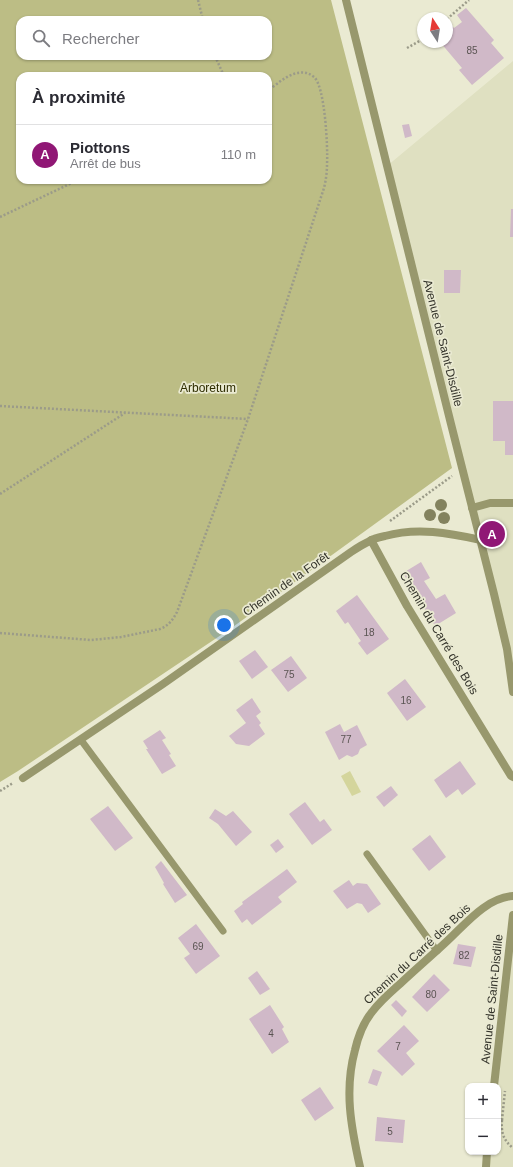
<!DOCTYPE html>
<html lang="fr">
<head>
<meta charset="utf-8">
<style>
	:root { --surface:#fff; --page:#f2f2f3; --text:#2b2b33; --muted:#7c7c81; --line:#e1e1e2; --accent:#901775 }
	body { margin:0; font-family:Arial,sans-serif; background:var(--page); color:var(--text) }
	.controls { position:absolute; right:12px; bottom:12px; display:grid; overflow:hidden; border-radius:8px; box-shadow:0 1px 3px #0004 }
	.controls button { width:36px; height:36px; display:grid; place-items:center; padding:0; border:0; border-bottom:1px solid var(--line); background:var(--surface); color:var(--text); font:20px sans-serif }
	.compass { position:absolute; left:417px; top:12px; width:36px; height:36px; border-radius:50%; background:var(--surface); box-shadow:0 1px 3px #0004; rotate:348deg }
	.you { position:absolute; left:224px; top:625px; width:14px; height:14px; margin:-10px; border:3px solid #fff; border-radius:50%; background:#1a73e8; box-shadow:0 0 0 6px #1a73e833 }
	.badge { display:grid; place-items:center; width:26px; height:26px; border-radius:50%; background:var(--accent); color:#fff; font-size:13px; font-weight:700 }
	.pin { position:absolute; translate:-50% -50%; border:2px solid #fff; box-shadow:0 1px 4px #0006 }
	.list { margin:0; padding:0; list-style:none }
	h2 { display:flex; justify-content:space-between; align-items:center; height:52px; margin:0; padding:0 16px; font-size:17px }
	h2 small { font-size:13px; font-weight:400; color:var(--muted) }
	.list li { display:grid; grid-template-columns:26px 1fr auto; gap:12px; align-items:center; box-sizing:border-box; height:60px; padding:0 16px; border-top:1px solid var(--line) }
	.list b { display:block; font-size:15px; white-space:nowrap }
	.list p { margin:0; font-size:13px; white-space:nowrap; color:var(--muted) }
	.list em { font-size:13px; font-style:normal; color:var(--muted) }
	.icon { flex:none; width:22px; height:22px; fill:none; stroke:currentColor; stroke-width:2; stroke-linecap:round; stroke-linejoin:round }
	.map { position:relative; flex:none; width:513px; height:1167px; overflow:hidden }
	.search { position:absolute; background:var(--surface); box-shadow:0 1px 3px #0004; left:16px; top:16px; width:256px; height:44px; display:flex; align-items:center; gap:10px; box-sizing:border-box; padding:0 14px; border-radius:12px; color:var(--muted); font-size:15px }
	.panel { position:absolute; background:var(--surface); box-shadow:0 1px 3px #0004; left:16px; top:72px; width:256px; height:112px; border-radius:12px }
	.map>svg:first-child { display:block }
</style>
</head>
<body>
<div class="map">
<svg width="513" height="1167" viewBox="0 0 513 1167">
	<rect width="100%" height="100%" fill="#eaead2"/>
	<!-- built -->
	<g fill="#dfe0c1">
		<polygon points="513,61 513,692 510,672 387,166"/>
		<polygon points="513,915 513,1167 486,1167 487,1152 498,1152 498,1086"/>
	</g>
	<!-- forest -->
	<path fill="#bcbd85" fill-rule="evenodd" d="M0 0H331L452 468 230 629 18 771 0 782ZM20 20H268V56H20ZM20 76H268V180H20Z"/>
	<!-- water -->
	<polygon fill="#d4d59c" points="350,771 361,792 352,796 341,776"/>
	<!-- building -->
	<g fill="#d0b9c8">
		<polygon points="466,8 494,40 491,43 504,58 472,85 459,70 462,68 440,42 447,42 447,29 452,26 454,28 462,22 457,15"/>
		<polygon points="409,124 412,136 405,138 402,125"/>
		<polygon points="511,209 513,209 513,237 510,237"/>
		<polygon points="444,270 461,270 460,293 444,293"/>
		<polygon points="493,401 513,401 513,455 505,455 505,441 493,441"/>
		<polygon points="421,562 430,578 424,581 436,599 445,594 456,613 435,626 403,573"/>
		<polygon points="357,595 389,639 367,655 358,643 361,641 348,622 345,624 336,611"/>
		<polygon points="255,650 268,667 252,679 239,661"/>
		<polygon points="291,656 307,678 288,692 271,670"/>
		<polygon points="405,679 426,707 407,721 387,693"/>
		<polygon points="252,698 261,712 256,716 261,723 259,725 265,734 249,746 236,744 229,736 246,723 236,710"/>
		<polygon points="340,724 344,732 357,725 367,745 360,749 358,754 352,757 347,755 339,760 325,732"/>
		<polygon points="160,730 166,738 162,740 171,754 169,755 176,766 162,774 146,749 148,749 143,741"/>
		<polygon points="460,761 476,784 462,795 458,789 446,798 434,780"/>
		<polygon points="391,786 398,795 384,807 376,797"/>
		<polygon points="305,802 320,822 324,819 332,830 312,845 289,814"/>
		<polygon points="108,806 133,838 115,851 90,819"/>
		<polygon points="215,809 226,816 233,811 252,832 236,846 218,824 209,818"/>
		<polygon points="430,835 446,857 429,871 412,849"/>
		<polygon points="278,839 284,847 276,853 270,845"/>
		<polygon points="161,861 187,895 175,903 163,884 164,883 155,867"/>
		<polygon points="287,869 297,882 278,897 282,902 252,925 247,919 242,923 234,911 243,904 242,902"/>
		<polygon points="349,880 353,886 357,883 367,884 381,904 368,913 362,904 357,903 347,909 333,891"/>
		<polygon points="196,924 220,956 196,974 184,958 190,954 178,938"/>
		<polygon points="458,944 476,947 471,967 453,964"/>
		<polygon points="257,971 270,989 260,995 248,978"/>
		<polygon points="434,974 450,990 427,1012 412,997"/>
		<polygon points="396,1000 407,1011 402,1017 391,1005"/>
		<polygon points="270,1005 284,1027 282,1029 289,1042 272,1054 249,1019"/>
		<polygon points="404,1025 419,1041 406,1053 415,1064 402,1076 377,1051"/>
		<polygon points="373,1069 382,1072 377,1086 368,1083"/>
		<polygon points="320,1087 334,1108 315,1121 301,1100"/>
		<polygon points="377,1117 405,1120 403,1143 375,1141"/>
	</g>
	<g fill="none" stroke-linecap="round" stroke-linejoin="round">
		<!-- path -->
		<g stroke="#9b9b89" stroke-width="2.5" stroke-dasharray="2 2" stroke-linecap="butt">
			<polyline points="198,0 203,20"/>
			<polyline points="447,19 469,0"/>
			<polyline points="407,48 423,39"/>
			<polyline points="215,56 224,76"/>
			<polyline points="0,217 78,180"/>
			<polyline points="0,406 248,419"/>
			<polyline points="0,494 125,413"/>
			<polyline points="390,521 452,476"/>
			<path d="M0 633 91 640 121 637 160 629C168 626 173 620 177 612L248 419 324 188C326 180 327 172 327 164 328 148 325 86 314 77 299 64 279 82 268 91"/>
			<polyline points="0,791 13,783"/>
			<polyline points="498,1120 502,1120 505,1091"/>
			<path d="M502 1120C501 1132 503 1140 513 1148"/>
		</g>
		<!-- service -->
		<g stroke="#98986d" stroke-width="7">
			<polyline points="81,740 223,931"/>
			<polyline points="367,854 437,951"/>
		</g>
		<!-- minor -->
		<g stroke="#98986d" stroke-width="8">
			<polyline points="346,0 451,424 494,594 507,649 513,692"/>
			<polyline points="472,508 490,503 513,503"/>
			<polyline points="371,540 407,606 511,776 513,777"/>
			<path d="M23 778 163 684 351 552C357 548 363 544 370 541 374 538 380 537 385 536 417 527 449 533 481 540"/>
			<polyline points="494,1086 513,915"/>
			<path d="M360 1167C351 1127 344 1090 355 1050 358 1037 363 1023 372 1012 380 1001 392 991 402 982 416 969 431 956 445 943 464 926 485 898 513 896"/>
			<polyline points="486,1167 487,1152"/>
		</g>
	</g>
	<!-- trees -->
	<g fill="#83825e">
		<circle cx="441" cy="505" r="6"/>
		<circle cx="430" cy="515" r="6"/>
		<circle cx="444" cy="518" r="6"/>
	</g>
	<g text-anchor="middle" stroke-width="3.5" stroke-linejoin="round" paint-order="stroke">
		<!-- number labels -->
		<g font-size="10" fill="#5a5452">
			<text x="472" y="54">85</text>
			<text x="369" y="636">18</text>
			<text x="289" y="678">75</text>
			<text x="406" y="704">16</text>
			<text x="346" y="743">77</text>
			<text x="198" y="950">69</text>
			<text x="464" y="959">82</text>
			<text x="431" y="998">80</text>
			<text x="271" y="1037">4</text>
			<text x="398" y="1050">7</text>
			<text x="390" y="1135">5</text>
		</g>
		<!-- street labels -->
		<g font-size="12" fill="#33332a" stroke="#eaead2">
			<text transform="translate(443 343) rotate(76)" y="4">Avenue de Saint-Disdille</text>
			<text transform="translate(286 584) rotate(-35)" y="4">Chemin de la Forêt</text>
			<text transform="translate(439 633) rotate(59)" y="4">Chemin du Carré des Bois</text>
			<text transform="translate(417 954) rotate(-43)" y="4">Chemin du Carré des Bois</text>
			<text transform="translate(492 999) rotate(-84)" y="4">Avenue de Saint-Disdille</text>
		</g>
		<!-- park labels -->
		<g font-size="12" fill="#2e2d00" stroke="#eaead2">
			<text x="208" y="392">Arboretum</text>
		</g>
	</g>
</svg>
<div class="controls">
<button>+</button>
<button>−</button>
</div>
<svg class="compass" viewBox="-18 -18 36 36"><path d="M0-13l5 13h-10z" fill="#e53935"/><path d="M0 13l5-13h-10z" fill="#7c7c81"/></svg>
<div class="you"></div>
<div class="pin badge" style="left:492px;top:534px">A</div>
<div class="search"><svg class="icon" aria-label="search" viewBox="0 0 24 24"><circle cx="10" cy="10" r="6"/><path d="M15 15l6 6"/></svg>Rechercher</div>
<section class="panel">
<h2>À proximité<small></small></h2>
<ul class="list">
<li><span class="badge">A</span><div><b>Piottons</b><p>Arrêt de bus</p></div><em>110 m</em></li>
</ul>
</section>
</div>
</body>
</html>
